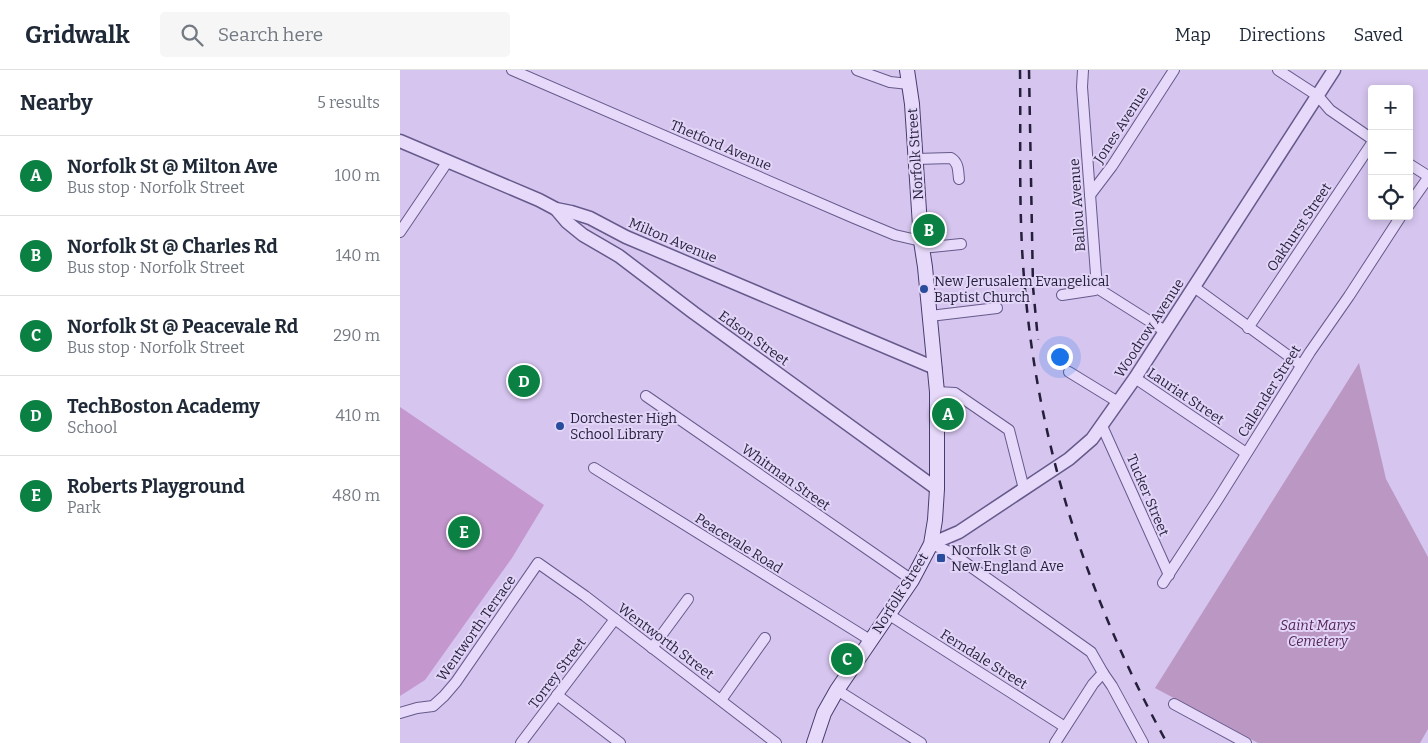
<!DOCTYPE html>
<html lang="en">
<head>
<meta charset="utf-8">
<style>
	:root { --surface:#fff; --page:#f6f6f7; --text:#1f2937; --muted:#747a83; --line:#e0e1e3; --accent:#0b8043 }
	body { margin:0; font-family:Bitter,serif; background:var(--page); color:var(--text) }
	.controls { position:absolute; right:15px; top:15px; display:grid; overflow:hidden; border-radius:5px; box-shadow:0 2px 8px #0003 }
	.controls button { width:45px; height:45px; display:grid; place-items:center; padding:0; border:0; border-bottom:1px solid var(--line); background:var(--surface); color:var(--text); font:25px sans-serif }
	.you { position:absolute; left:659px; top:286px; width:18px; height:18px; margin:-12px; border:4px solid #fff; border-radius:50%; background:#1a73e8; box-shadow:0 0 0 8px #1a73e833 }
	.badge { display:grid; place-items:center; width:32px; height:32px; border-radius:50%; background:var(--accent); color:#fff; font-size:16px; font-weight:700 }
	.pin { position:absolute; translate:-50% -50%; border:2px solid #fff; box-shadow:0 1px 5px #0006 }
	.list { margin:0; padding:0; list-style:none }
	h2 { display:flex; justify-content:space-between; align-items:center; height:65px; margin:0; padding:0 20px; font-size:21px }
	h2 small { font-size:16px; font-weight:400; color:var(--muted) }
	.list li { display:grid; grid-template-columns:32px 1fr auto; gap:15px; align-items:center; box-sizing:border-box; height:80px; padding:0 20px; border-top:1px solid var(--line) }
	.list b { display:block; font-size:19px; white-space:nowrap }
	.list p { margin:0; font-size:16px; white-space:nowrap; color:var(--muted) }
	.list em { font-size:16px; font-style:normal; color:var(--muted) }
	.icon { flex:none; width:28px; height:28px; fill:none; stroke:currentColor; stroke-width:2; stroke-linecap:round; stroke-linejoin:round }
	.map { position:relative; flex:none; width:1028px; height:673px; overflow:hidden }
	header { display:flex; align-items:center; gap:30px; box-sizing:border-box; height:70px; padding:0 25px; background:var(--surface); border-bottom:1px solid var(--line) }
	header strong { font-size:24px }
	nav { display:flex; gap:28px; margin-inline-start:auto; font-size:18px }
	.search { width:350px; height:45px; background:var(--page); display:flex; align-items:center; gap:12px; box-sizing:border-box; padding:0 18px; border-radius:5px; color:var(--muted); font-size:19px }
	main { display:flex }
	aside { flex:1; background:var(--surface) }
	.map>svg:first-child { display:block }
</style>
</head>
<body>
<header>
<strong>Gridwalk</strong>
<div class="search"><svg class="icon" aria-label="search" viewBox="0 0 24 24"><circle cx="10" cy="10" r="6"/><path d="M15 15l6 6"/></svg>Search here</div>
<nav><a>Map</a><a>Directions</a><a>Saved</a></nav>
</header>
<main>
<aside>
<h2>Nearby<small>5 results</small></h2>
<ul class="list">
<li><span class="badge">A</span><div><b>Norfolk St @ Milton Ave</b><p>Bus stop · Norfolk Street</p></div><em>100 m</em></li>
<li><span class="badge">B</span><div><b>Norfolk St @ Charles Rd</b><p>Bus stop · Norfolk Street</p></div><em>140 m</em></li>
<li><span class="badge">C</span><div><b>Norfolk St @ Peacevale Rd</b><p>Bus stop · Norfolk Street</p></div><em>290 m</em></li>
<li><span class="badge">D</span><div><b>TechBoston Academy</b><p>School</p></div><em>410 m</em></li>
<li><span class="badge">E</span><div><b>Roberts Playground</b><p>Park</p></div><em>480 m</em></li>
</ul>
</aside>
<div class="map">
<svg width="1028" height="673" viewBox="0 0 1028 673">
	<rect width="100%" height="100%" fill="#d6c5ef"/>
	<!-- green -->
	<polygon fill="#c498ce" points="0,337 144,435 112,488 25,610 0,626"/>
	<!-- cemetery -->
	<polygon fill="#bb97c3" points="959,293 986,409 1028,487 1028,659 1020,673 858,673 755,618"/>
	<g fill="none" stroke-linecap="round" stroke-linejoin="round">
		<defs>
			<g id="minor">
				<polyline points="112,0 454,148 495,165 521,171"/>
				<polyline points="457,0 490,12 509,14"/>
				<polyline points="683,0 682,17 697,218 765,261"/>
				<polyline points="878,0 918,26 930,40 972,69"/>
				<path d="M516 89 551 88C559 93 558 101 559 109"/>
				<polyline points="1009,94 1028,106"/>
				<polyline points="690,125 712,96 774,0"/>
				<polyline points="1009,135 1028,108"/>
				<polyline points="0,162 48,91"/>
				<polyline points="522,178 561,174"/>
				<polyline points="794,217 901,295"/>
				<polyline points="662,225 695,220 697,218"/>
				<polyline points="530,246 597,238"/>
				<polyline points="848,258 972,73"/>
				<polyline points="669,302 718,332"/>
				<polyline points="735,308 846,383"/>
				<polyline points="537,322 555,323 609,360 624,419"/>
				<polyline points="246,326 512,510"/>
				<polyline points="702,356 769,505"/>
				<polyline points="194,398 470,570"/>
				<polyline points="531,474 550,482 691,582 703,603 712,616 743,673"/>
				<polyline points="763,513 818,429 910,282 949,226 1001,146"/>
				<polyline points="488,544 665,657"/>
				<polyline points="252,578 288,529"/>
				<polyline points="437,620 521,673"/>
				<polyline points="157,625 220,673"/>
				<polyline points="321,630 365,568"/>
				<polyline points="774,634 846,673"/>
				<polyline points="0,643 17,638 33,636 44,626 56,612 138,493 185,526 376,673"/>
				<polyline points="121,673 215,549"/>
				<polyline points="655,673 693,614 703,603"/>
			</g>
			<g id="tertiary">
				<polyline points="0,71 139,130 156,139 171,142 190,148 226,167 535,298"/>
				<polyline points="156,139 167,152 183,165 219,186 294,243 537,419"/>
				<polyline points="531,474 559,462 669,389 692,369 735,308 934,0"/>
			</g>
			<polyline id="secondary" points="414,673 424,643 437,620 512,510 531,474 535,450 537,419 537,322 525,197 521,171 512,34 507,0"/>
		</defs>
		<!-- minor casing -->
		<use href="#minor" stroke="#655a8b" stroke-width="12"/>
		<!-- tertiary casing -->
		<use href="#tertiary" stroke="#655a8b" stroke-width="15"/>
		<!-- secondary casing -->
		<use href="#secondary" stroke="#473d6d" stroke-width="16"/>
		<!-- minor -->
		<use href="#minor" stroke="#e6d9fa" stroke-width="10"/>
		<!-- tertiary -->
		<use href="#tertiary" stroke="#e6d9fa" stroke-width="12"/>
		<!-- secondary -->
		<use href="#secondary" stroke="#e6d9fa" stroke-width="14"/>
		<!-- rail -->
		<g stroke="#241f3b" stroke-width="2.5" stroke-dasharray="9 9" stroke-linecap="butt">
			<path d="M620 0C621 73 618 146 625 219 639 379 689 532 767 673"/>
			<polyline points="629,0 633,217 638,270"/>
		</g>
	</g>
	<!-- markers -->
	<g fill="#294d9c" stroke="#e2d5f7" stroke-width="2">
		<circle cx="524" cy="219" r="5"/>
		<circle cx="160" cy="356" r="5"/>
		<rect x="536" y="483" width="10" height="10" rx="2.5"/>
	</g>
	<g text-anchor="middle" stroke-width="4" stroke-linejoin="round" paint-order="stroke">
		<!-- street labels -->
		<g font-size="14" fill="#241f3b" stroke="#e2d5f7">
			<text transform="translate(721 55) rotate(-57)" y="5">Jones Avenue</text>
			<text transform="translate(321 75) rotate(23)" y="5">Thetford Avenue</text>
			<text transform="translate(515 84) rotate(-94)" y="5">Norfolk Street</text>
			<text transform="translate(677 135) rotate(-94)" y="5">Ballou Avenue</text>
			<text transform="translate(899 157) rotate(-56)" y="5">Oakhurst Street</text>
			<text transform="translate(273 170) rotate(23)" y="5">Milton Avenue</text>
			<text transform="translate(749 258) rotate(-57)" y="5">Woodrow Avenue</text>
			<text transform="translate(354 268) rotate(36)" y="5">Edson Street</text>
			<text transform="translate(869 321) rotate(-58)" y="5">Callender Street</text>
			<text transform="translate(786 326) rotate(34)" y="5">Lauriat Street</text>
			<text transform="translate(386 407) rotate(35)" y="5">Whitman Street</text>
			<text transform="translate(748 425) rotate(67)" y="5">Tucker Street</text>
			<text transform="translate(339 473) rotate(32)" y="5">Peacevale Road</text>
			<text transform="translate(500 523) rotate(-58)" y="5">Norfolk Street</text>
			<text transform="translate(76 558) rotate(-55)" y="5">Wentworth Terrace</text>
			<text transform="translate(266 571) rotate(37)" y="5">Wentworth Street</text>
			<text transform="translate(584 589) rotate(32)" y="5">Ferndale Street</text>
			<text transform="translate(157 603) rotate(-53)" y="5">Torrey Street</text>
		</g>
		<!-- poi labels -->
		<g font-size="14" fill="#241f3b" stroke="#e2d5f7" text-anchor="start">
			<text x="534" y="216">New Jerusalem Evangelical<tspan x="534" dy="16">Baptist Church</tspan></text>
			<text x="170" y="353">Dorchester High<tspan x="170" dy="16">School Library</tspan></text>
			<text x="551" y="485">Norfolk St @<tspan x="551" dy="16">New England Ave</tspan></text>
		</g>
		<!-- park labels -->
		<g font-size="14" font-style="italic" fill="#552558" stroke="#e2d5f7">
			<text x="918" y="560">Saint Marys<tspan x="918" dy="16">Cemetery</tspan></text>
		</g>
	</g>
</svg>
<div class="controls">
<button>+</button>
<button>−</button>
<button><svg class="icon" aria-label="locate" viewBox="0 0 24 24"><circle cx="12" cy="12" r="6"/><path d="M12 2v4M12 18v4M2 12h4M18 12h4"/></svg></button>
</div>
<div class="you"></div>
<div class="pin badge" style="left:548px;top:344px">A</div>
<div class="pin badge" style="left:529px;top:160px">B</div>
<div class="pin badge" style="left:447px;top:589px">C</div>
<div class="pin badge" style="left:124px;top:311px">D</div>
<div class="pin badge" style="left:64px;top:462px">E</div>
</div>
</main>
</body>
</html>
